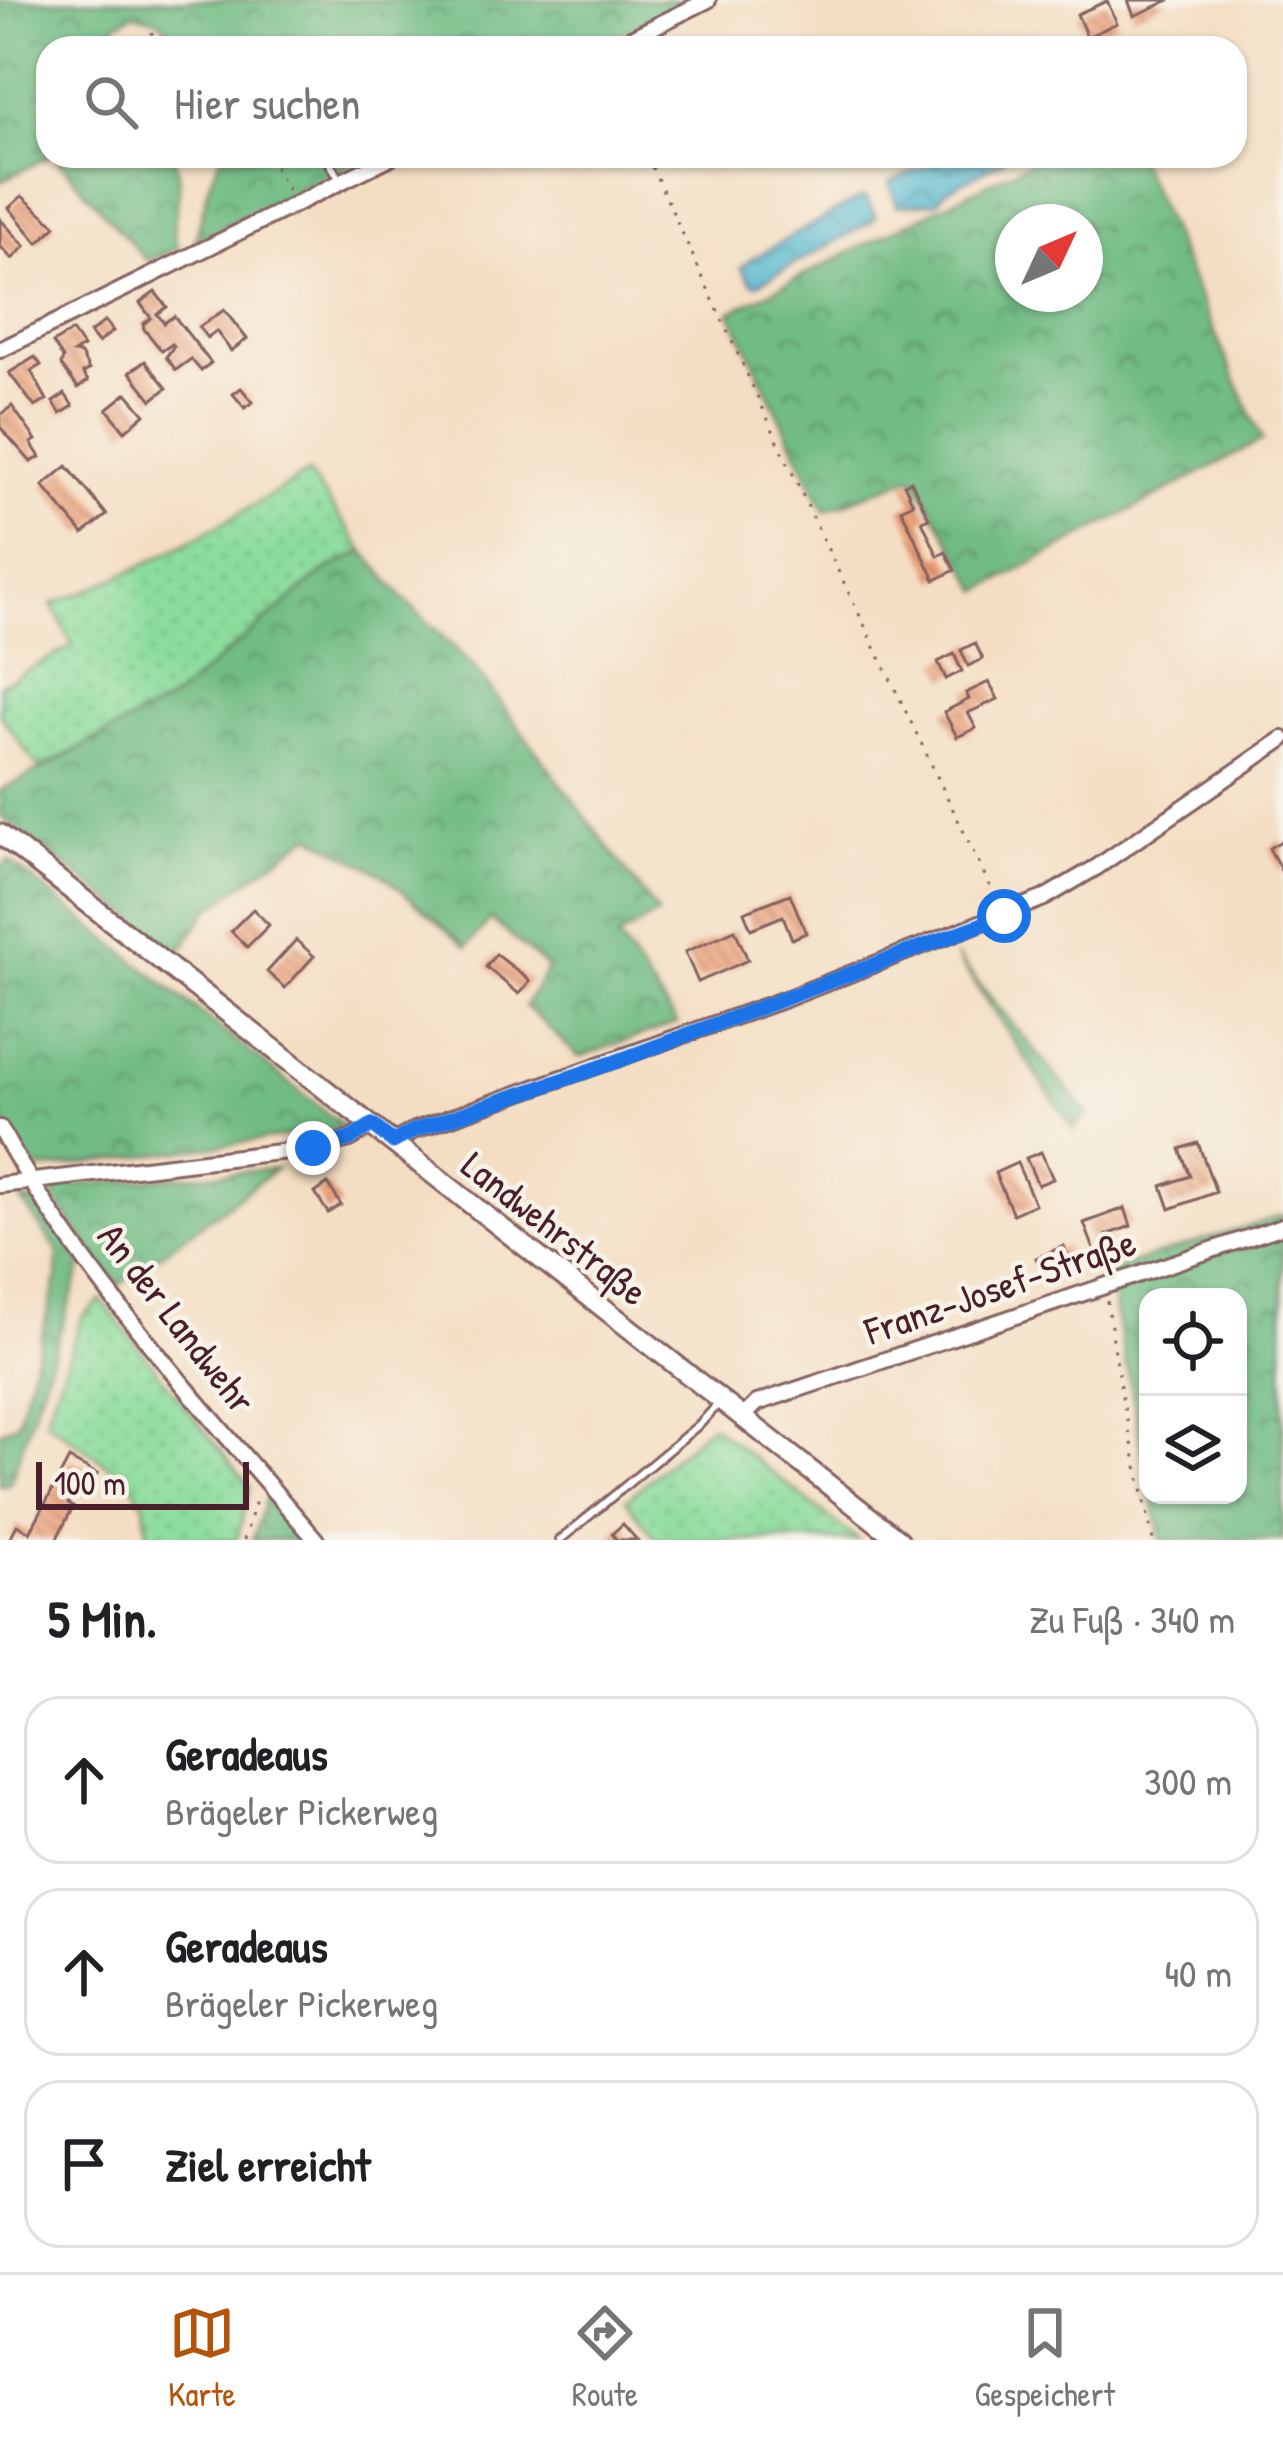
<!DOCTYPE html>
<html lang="de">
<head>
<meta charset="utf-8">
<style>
	:root { --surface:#fff; --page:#f2f2f2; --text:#202124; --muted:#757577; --line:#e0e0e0; --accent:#b45309 }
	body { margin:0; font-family:"Patrick Hand",sans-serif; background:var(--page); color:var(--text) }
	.controls { position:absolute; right:36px; bottom:36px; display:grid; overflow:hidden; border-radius:24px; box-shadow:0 3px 9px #0004 }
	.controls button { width:108px; height:108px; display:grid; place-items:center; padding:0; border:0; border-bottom:3px solid var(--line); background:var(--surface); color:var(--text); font:60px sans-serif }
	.compass { position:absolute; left:995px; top:204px; width:108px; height:108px; border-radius:50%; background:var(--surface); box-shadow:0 3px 9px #0004; rotate:46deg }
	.scale { position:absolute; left:36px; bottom:30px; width:213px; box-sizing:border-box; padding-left:12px; border:6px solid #4a1f2b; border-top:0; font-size:33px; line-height:42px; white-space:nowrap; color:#4a1f2b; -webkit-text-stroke:9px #f7f3e8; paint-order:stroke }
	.stop { position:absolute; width:36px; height:36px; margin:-27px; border:9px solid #1a73e8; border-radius:50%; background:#fff }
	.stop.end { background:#1a73e8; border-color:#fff; box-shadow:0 3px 12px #0008 }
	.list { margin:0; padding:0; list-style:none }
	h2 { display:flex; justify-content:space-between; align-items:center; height:156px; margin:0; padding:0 48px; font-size:51px }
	h2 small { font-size:39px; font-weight:400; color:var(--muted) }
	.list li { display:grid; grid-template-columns:78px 1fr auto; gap:36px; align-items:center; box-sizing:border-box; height:168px; margin:0 24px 24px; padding:0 24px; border:3px solid var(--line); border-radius:36px }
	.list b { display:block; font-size:45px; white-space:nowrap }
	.list p { margin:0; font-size:39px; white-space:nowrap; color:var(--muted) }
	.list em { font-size:39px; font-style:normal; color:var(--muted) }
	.icon { flex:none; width:66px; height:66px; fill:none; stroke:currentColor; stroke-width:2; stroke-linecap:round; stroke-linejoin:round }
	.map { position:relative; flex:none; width:1283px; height:1540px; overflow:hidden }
	.search { position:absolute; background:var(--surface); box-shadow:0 3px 9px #0004; left:36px; right:36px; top:36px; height:132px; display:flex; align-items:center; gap:30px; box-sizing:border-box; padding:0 42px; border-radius:36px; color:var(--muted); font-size:45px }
	.sheet { height:732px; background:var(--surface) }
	nav { display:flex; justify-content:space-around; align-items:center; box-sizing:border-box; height:168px; border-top:3px solid var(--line); background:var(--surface); font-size:33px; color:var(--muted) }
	nav a { display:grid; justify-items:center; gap:6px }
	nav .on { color:var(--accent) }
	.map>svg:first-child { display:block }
</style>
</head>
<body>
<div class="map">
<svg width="1283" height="1540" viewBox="0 0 1283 1540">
	<defs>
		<pattern id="grass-dots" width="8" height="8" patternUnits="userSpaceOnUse" patternTransform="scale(3)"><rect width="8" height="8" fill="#8cdd9d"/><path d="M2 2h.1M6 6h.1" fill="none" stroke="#7abd87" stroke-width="1.8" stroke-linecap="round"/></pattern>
		<pattern id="forest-crowns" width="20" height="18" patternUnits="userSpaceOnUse" patternTransform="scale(3)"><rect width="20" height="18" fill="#71bc84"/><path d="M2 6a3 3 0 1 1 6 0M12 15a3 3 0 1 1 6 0" fill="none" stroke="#5f986c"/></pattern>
		<pattern id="water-waves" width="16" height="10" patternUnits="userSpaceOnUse" patternTransform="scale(3)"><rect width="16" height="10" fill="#52b8d0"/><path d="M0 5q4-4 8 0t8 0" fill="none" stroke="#4695a9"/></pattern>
		<pattern id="building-back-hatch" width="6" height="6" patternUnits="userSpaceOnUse" patternTransform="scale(3)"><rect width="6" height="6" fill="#eca079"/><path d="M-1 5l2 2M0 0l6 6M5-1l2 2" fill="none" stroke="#c18263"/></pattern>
	</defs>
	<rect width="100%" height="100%" fill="#f7f3e8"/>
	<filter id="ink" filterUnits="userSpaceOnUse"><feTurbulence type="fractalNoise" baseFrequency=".00833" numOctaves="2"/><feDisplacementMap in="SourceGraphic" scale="24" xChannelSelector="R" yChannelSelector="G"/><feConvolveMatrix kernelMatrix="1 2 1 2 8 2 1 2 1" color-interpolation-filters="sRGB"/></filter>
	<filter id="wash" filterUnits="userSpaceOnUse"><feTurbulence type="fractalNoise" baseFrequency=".004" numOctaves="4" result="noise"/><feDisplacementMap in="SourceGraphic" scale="48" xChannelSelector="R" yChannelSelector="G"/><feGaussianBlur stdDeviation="2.7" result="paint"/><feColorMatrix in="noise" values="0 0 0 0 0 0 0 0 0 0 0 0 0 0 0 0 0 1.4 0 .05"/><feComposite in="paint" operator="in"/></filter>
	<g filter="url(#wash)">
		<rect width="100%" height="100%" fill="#f4dec3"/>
		<!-- grass -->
		<g fill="url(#grass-dots)" stroke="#6b7e64" stroke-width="3">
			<path d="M308 473 364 551 323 573 171 700 39 769 0 714V685L73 646 52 604C143 571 225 523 308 473Z"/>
			<polygon points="101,1300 250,1487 237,1540 148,1540 144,1504 129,1480 45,1420 82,1317"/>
			<polygon points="711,1425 846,1531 859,1540 657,1540 626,1500"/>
		</g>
		<!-- forest -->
		<g fill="url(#forest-crowns)" stroke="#5e6e58" stroke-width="3" fill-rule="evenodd">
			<polygon points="0,0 690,0 592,48 188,48 159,21 135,14 114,25 106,48 48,48 49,156 0,182"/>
			<path d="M54 156H173C190 197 165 214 178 249L147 261Z"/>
			<polygon points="221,156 369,156 195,241 211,179"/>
			<path d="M1043 156H1137L1262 440 980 591 913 476 825 511 730 312ZM1013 222H1085V294H1013Z"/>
			<polygon points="364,551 402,597 473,666 658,914 618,938 677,1023 579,1057 525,1006 548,968 491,919 467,947 384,875 310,835 208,910 179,953 0,816 0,791 171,700 323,572"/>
			<polygon points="9,861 342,1125 335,1130 41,1170 25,1159 0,1113 0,868"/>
			<polygon points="956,956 1087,1113 1074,1130"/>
			<polygon points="276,1169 118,1286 52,1197 60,1186"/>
			<polygon points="21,1200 35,1202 76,1252 81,1268 10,1483 0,1486 0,1431 17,1424 57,1279 58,1252"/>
			<polygon points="1283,1215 1283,1540 1161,1540 1152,1495 1238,1495 1238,1297 1148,1297 1148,1474 1107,1271"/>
			<polygon points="268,1493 306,1540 252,1540"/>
		</g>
		<!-- water -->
		<g fill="url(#water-waves)" stroke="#4e6c7e" stroke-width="3">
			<polygon points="947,156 1003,156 1004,160 947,190 937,202 897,206 889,183"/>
			<polygon points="860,198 866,198 876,216 873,221 758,284 753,284 741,268 751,259"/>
		</g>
		<g id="blocks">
			<!-- building -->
			<g fill="url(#building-back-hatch)">
				<polygon points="1128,0 1170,0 1134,16"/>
				<polygon points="1107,1 1117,23 1087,37 1077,14"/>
				<polygon points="22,196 56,226 38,243 9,208"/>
				<polygon points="0,219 25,246 12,259 0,246"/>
				<polygon points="155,292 167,307 157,314 164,323 174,316 211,363 201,371 191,359 176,370 166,357 174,346 172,344 162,351 144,329 143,324 151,318 140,303"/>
				<polygon points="224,310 247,339 231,351 216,331 207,338 199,327"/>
				<polygon points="105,321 113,331 98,343 90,333"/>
				<polygon points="72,331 83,347 74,353 81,354 89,370 83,373 88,381 78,388 61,365 63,358 53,343"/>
				<polygon points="35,357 41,365 31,371 47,400 35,407 9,373"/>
				<polygon points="145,361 167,388 152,400 130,372"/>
				<polygon points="241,388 253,402 245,408 233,394"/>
				<polygon points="127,393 145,414 125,431 107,409"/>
				<polygon points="65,394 73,406 61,414 53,402"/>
				<polygon points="12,406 36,440 31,443 40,457 31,462 0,427 0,415"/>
				<polygon points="67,466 107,515 83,534 43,486"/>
				<polygon points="911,481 929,518 922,521 938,556 946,552 955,570 935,580 901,509 913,503 904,484"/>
				<polygon points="975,643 983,659 968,666 961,650"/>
				<polygon points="954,654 962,671 946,679 938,662"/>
				<polygon points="989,682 998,699 968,713 976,728 957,737 944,712 969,699 966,693"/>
				<polygon points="1283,840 1283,874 1269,848"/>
				<polygon points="790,894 806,933 792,939 783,916 751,929 744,912"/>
				<polygon points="253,909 269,925 247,947 231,931"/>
				<polygon points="735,930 748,960 698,982 685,952"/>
				<polygon points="296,940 314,956 285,988 267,972"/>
				<polygon points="496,954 530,981 519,994 486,967"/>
				<polygon points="1198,1143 1216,1192 1170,1209 1162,1186 1190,1176 1180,1149"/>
				<polygon points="1041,1152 1053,1179 1038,1185 1026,1158"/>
				<polygon points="1017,1163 1035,1204 1013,1214 995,1173"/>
				<polygon points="328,1184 341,1205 328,1213 315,1193"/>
				<polygon points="1125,1208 1131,1226 1107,1235 1114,1254 1098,1260 1084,1223"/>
				<polygon points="1064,1246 1074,1270 1046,1282 1036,1258"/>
				<polygon points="69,1459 97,1474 85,1496 75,1490 68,1504 73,1507 56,1540 10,1538 17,1525 30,1532"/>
				<polygon points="623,1524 637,1540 617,1540 612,1534"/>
			</g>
		</g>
	</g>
	<g filter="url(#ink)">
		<use href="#blocks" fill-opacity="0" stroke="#866260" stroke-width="3"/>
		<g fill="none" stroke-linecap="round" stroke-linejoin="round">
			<defs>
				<g id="lane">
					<polyline points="325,156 339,178"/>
					<polyline points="560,1540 701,1423 719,1403"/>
				</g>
				<g id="street">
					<polyline points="611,48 708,0"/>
					<polyline points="0,350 393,156"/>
					<path d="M0 1128C79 1274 208 1413 316 1540"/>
					<polyline points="393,1142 415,1130 788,998 1044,898 1097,867 1283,739"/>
					<polyline points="0,1185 313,1148 350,1139 372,1125"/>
					<polyline points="743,1417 757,1403 1283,1226"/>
				</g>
				<polyline id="secondary" points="0,834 899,1540"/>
			</defs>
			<!-- lane casing -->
			<use href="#lane" stroke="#866260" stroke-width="12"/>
			<!-- street casing -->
			<use href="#street" stroke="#866260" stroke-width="20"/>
			<!-- secondary casing -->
			<use href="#secondary" stroke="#866260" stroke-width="24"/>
			<!-- path -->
			<g stroke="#866260" stroke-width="3" stroke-dasharray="3 9" stroke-linecap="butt">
				<polyline points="131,48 154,32 177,48"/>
				<polyline points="269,156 289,192"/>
				<polyline points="647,156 820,533 998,903"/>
				<polyline points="1107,1301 1122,1397 1153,1540"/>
				<polyline points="244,1540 257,1497"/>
			</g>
			<!-- lane -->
			<use href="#lane" stroke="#fff" stroke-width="6"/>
			<!-- street -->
			<use href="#street" stroke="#fff" stroke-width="14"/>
			<!-- secondary -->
			<use href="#secondary" stroke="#fff" stroke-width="18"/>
		</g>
	</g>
	<g fill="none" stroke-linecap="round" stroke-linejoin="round" filter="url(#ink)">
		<!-- route -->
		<polyline stroke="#1a73e8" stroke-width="15" points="313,1148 350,1139 372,1125 393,1142 415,1130 615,1062 1004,916"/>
	</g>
	<g text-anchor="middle" stroke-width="9" stroke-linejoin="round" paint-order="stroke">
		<!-- street labels -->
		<g font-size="39" fill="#4a1f2b" stroke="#f7f3e8">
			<text transform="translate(555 1228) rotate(38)" y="14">Landwehrstraße</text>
			<text transform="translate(1000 1286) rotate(-19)" y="14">Franz-Josef-Straße</text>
			<text transform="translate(177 1318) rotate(52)" y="14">An der Landwehr</text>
		</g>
	</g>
</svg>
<div class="controls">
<button><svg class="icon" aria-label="locate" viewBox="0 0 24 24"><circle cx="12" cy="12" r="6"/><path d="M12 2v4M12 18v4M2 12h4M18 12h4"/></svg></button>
<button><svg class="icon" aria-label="layers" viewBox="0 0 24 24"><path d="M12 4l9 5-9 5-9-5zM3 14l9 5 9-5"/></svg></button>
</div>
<svg class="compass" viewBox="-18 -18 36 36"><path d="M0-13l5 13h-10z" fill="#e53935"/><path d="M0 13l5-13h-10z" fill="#757577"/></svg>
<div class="scale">100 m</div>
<div class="stop" style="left:1004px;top:916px"></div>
<div class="stop end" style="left:313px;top:1148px"></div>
<div class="search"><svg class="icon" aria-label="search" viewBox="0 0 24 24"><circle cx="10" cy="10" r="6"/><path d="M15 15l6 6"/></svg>Hier suchen</div>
</div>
<section class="sheet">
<h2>5 Min.<small>Zu Fuß · 340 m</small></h2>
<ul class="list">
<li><svg class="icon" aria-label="ahead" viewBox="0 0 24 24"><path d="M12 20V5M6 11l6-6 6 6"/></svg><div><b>Geradeaus</b><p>Brägeler Pickerweg</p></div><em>300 m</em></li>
<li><svg class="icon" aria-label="ahead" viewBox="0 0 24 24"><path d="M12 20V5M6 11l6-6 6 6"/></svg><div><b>Geradeaus</b><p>Brägeler Pickerweg</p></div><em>40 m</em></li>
<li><svg class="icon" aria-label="arrive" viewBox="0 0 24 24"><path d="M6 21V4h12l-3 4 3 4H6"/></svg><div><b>Ziel erreicht</b></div></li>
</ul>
</section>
<nav>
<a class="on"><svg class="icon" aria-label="map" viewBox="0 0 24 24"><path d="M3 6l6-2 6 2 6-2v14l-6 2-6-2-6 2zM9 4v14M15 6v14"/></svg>Karte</a>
<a><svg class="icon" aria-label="directions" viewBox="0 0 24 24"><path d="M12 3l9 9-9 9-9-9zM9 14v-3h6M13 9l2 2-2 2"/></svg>Route</a>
<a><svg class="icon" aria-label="saved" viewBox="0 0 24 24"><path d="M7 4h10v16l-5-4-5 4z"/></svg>Gespeichert</a>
</nav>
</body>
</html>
